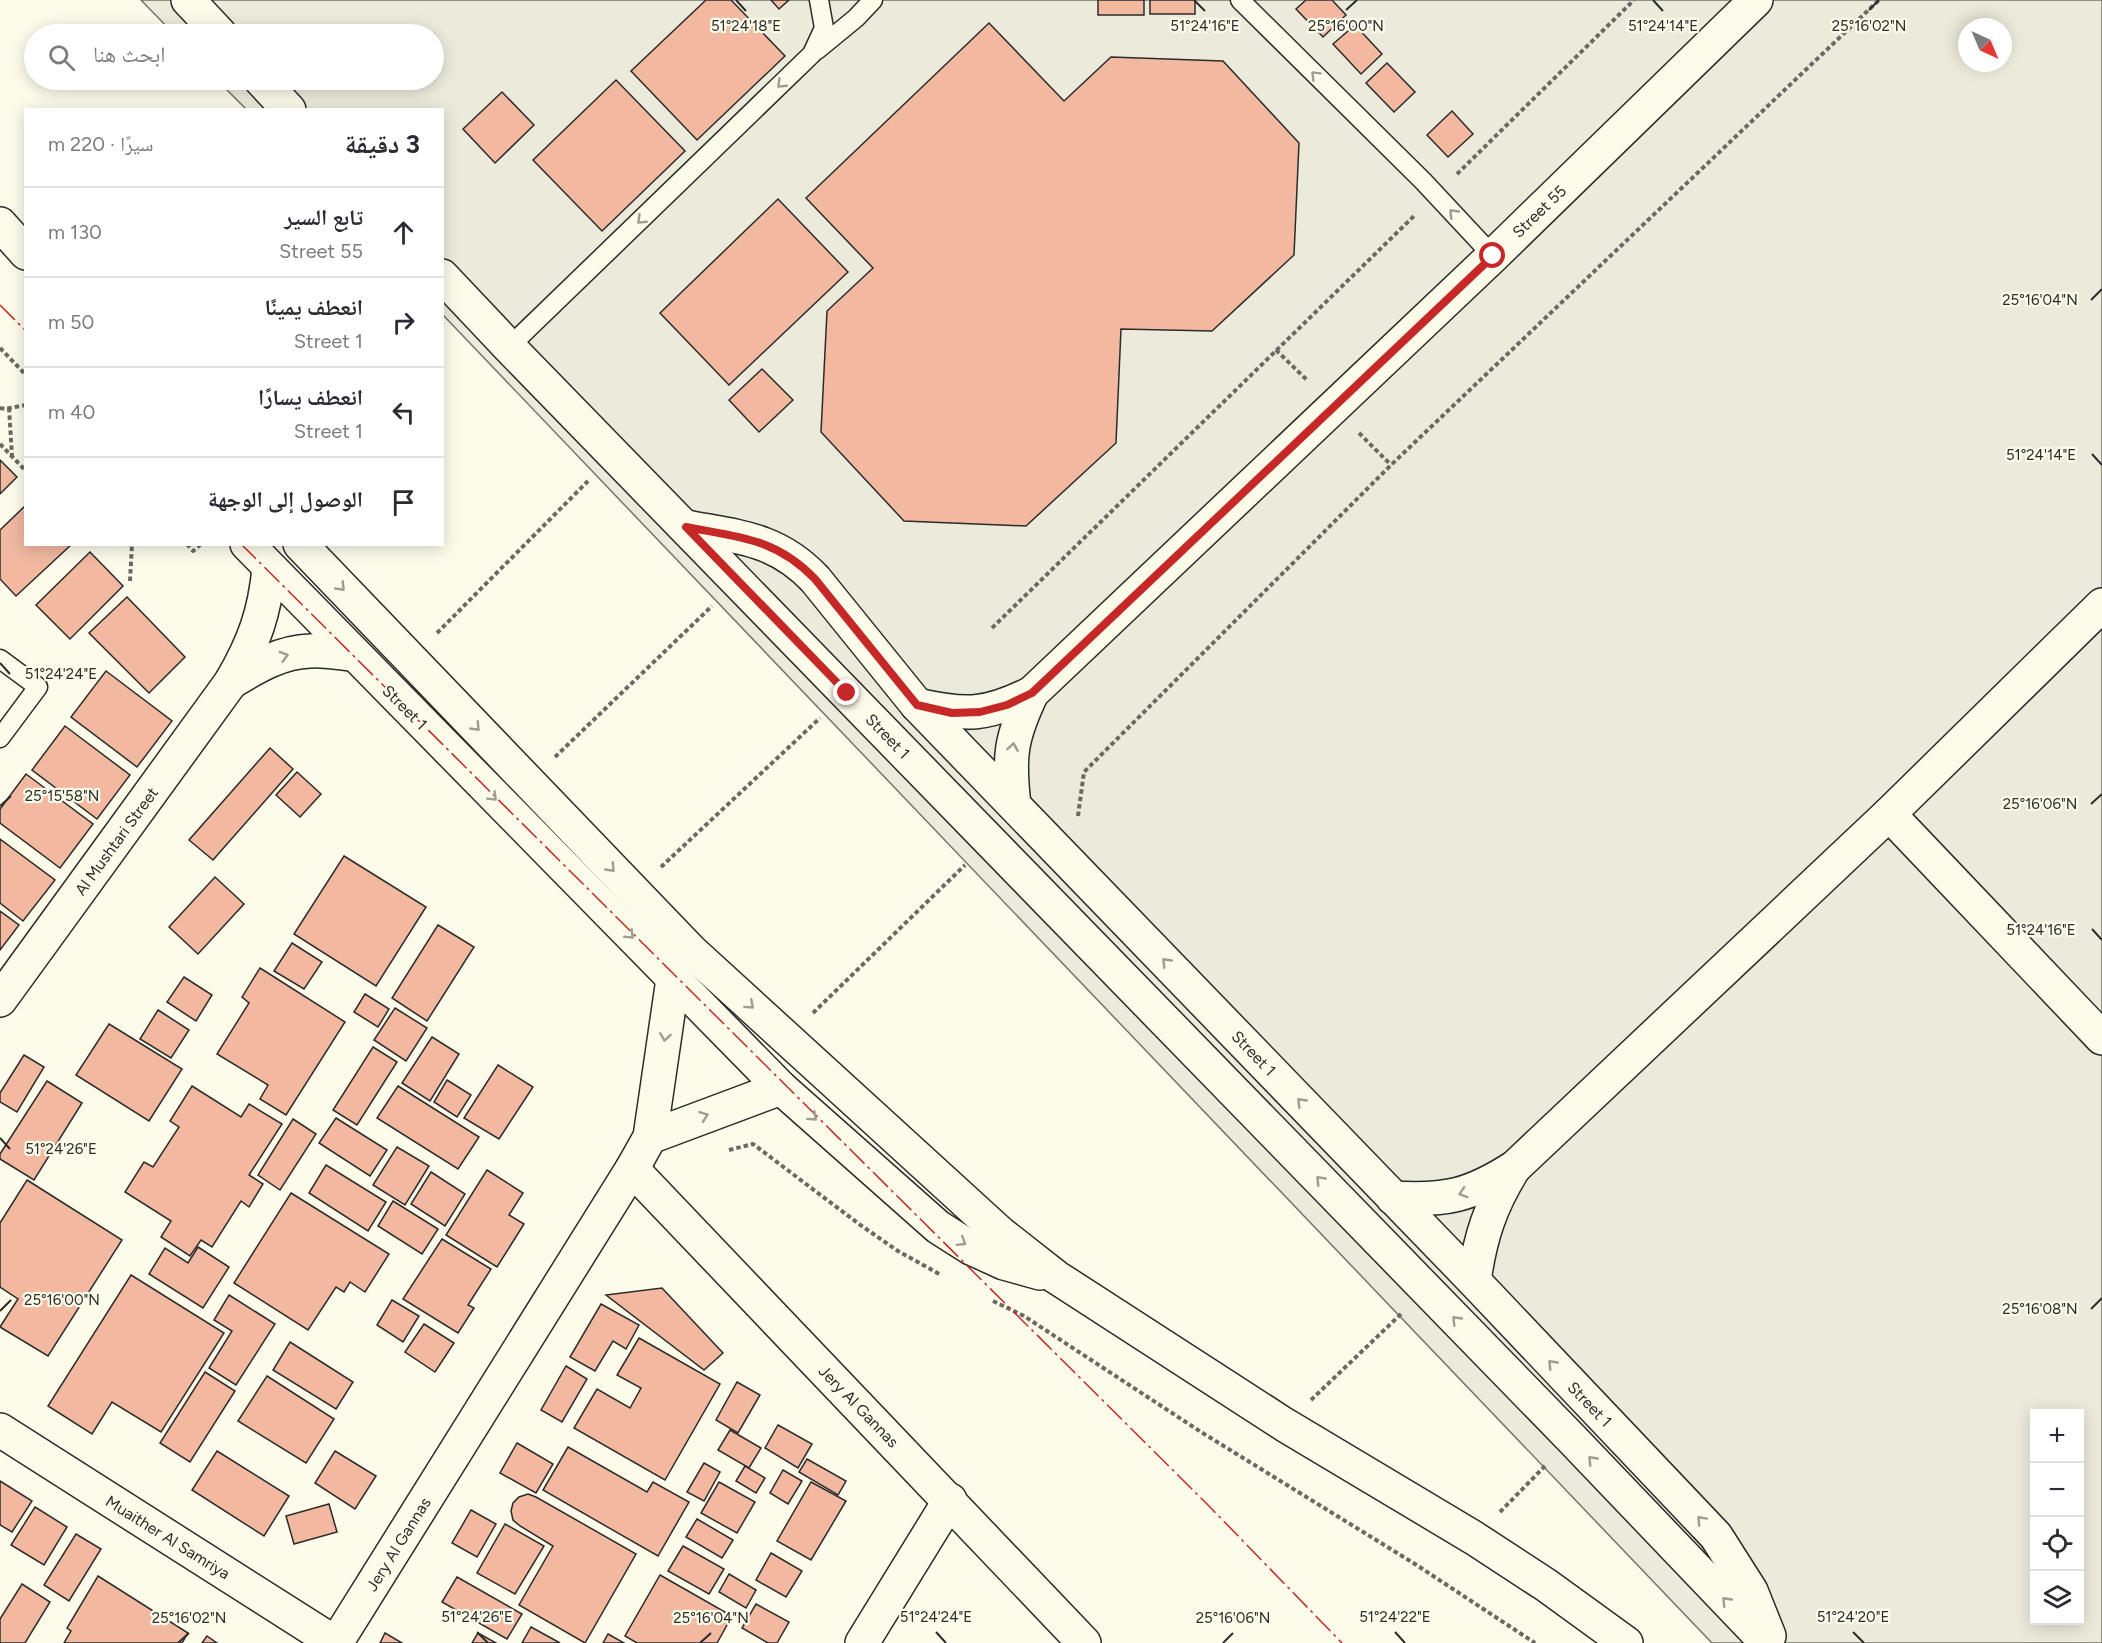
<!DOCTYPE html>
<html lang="ar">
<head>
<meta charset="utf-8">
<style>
	:root { --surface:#fff; --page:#f2f2f3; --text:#2b2b33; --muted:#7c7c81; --line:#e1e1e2 }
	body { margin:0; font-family:Figtree,"Noto Naskh Arabic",sans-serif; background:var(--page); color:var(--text); direction:rtl }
	.controls { position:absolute; right:18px; bottom:18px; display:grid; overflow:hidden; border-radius:0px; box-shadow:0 3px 15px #0003 }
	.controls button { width:54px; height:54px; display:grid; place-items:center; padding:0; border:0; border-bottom:2px solid var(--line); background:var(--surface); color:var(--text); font:30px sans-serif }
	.compass { position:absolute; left:1958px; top:18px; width:54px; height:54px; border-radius:50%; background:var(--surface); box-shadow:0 3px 15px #0003; rotate:136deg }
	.stop { position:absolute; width:18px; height:18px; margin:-14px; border:4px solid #c62828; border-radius:50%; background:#fff }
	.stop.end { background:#c62828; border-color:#fff; box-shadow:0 2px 6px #0008 }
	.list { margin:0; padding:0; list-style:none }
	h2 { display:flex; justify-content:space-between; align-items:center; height:78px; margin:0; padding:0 24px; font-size:26px }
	h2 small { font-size:20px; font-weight:400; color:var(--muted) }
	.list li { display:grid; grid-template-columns:39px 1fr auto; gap:18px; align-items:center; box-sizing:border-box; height:90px; padding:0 24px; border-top:2px solid var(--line) }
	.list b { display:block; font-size:22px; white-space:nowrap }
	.list p { margin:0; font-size:20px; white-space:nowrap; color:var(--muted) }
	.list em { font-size:20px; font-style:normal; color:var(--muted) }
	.icon { flex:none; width:33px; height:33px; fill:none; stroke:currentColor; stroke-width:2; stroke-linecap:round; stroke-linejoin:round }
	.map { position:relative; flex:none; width:2102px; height:1643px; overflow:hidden; direction:ltr }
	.search { position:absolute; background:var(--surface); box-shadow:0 3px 15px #0003; left:24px; top:24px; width:420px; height:66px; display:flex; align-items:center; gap:15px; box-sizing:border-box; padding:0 21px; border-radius:33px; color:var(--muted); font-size:22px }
	.panel { position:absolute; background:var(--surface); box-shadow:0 3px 15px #0003; left:24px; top:108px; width:420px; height:438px; border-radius:0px; direction:rtl }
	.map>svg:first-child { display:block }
</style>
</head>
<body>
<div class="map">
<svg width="2102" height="1643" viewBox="0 0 2102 1643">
	<rect width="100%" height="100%" fill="#fdfbea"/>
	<!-- green -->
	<path fill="#ecebdb" stroke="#74746e" stroke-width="1.5" fill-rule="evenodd" d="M141 0H2102V1643H1712L443 315 442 110 246 109 217 80H434V34H174ZM1967 27H2003V63H1967ZM2034 1414H2080V1620H2034Z"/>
	<!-- building -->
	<g fill="#f2b8a0" stroke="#2b2b2b" stroke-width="1.5">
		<polygon points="706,0 731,0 785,56 697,140 631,71"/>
		<polygon points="771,0 789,0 779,9"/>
		<rect x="1098" y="0" width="46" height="15"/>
		<rect x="1150" y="0" width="45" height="14"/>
		<polygon points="1306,0 1332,0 1346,15 1323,37 1296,9"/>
		<polygon points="989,23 1064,101 1111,57 1223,61 1299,143 1294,255 1212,331 1121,329 1116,443 1026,526 904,521 821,432 827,311 873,268 806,198"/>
		<polygon points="1355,25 1382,54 1361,74 1333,44"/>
		<polygon points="1387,63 1415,92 1394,112 1366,83"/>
		<polygon points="616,80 685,151 602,231 533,160"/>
		<polygon points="502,92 534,125 495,163 463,129"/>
		<polygon points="1452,111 1473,134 1448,157 1427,135"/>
		<polygon points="778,199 848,272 729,385 660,313"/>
		<polygon points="762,369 793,400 759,432 729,400"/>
		<polygon points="0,460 17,477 0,494"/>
		<polygon points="26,505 26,544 72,544 16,596 0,579 0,530"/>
		<polygon points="90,552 123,586 70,639 36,605"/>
		<polygon points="127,597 185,657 149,693 89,633"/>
		<polygon points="106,671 172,721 137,767 71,717"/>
		<polygon points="65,726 130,775 97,819 32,770"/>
		<polygon points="270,748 293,769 213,860 189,840"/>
		<polygon points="297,772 321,794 300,817 276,795"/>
		<polygon points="26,774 93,824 60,868 0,823 0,809"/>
		<polygon points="0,839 55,880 23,921 0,903"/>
		<polygon points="344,856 426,907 376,986 294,934"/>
		<polygon points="215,877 244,904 198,954 169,927"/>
		<polygon points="0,911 19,925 0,950"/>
		<polygon points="438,925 474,947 427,1021 392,998"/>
		<polygon points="292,943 322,962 304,989 274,971"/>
		<polygon points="260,968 345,1022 286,1115 260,1099 268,1085 217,1054 249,1003 242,997"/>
		<polygon points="184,977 212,995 196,1021 167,1002"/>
		<polygon points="365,994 389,1009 378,1027 354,1012"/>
		<polygon points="395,1008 427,1028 406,1061 374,1040"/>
		<polygon points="158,1010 189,1030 171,1058 140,1039"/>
		<polygon points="109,1024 182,1069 149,1121 76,1075"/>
		<polygon points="432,1037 459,1054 430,1101 402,1083"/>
		<polygon points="373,1047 397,1062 357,1125 333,1110"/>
		<polygon points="24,1055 44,1067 17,1112 0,1102 0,1093"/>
		<polygon points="498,1065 533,1087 499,1139 464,1118"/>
		<polygon points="447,1080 471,1095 457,1117 434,1102"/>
		<polygon points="47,1081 82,1103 34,1180 0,1159 0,1154"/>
		<polygon points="192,1086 241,1117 249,1104 282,1124 249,1175 263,1184 249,1207 241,1201 212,1247 201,1240 190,1256 161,1237 171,1221 125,1192 144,1162 153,1167 179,1127 170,1121"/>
		<polygon points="398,1086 479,1137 458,1169 377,1118"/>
		<polygon points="336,1118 387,1150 370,1176 319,1143"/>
		<polygon points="293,1119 316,1134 280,1190 258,1175"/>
		<polygon points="397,1147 429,1166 405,1205 373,1185"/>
		<polygon points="326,1165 386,1202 368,1231 309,1193"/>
		<polygon points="487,1170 523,1193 509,1215 524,1224 497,1267 446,1235"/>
		<polygon points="431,1172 465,1194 445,1226 411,1204"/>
		<polygon points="27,1180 122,1240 48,1356 0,1327 18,1299 0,1287 0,1223"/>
		<polygon points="291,1193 389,1254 365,1292 350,1282 344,1292 336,1287 308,1330 234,1283"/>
		<polygon points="393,1201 438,1229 422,1254 378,1226"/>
		<polygon points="442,1239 491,1269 468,1305 474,1308 458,1333 403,1299"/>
		<polygon points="198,1247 229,1267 203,1308 149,1274 165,1248 188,1263"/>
		<polygon points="131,1275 224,1333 161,1432 112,1402 92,1434 48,1406"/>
		<polygon points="662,1288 723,1353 704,1370 606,1295"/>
		<polygon points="229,1295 275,1324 236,1385 209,1368 232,1331 214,1320"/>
		<polygon points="392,1300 419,1316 403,1342 377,1325"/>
		<polygon points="601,1304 639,1325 626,1349 613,1341 595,1371 570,1357"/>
		<polygon points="424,1324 454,1343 435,1372 405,1352"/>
		<polygon points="639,1338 720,1384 665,1480 574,1428 597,1389 630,1408 641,1388 617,1375"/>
		<polygon points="290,1342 353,1382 336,1409 273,1370"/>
		<polygon points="566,1366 587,1379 562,1422 541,1410"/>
		<polygon points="205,1372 235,1391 190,1462 160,1443"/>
		<polygon points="267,1376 334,1419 306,1463 238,1421"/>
		<polygon points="737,1382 760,1395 738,1433 716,1420"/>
		<polygon points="778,1425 812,1444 798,1468 765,1448"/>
		<polygon points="730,1430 761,1448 749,1468 718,1450"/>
		<polygon points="517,1443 553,1464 536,1493 500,1473"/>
		<polygon points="568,1447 647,1492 653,1482 689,1502 658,1556 543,1490"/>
		<polygon points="217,1451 289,1496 264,1536 192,1490"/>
		<polygon points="335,1451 376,1476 355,1509 315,1483"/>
		<polygon points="807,1459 846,1481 838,1495 799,1472"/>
		<polygon points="704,1463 720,1472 704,1501 687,1492"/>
		<polygon points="745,1466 765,1478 756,1493 736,1481"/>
		<polygon points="783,1470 802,1481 788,1504 770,1493"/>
		<polygon points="0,1481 32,1501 12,1532 0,1525"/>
		<polygon points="719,1482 755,1502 737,1533 701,1513"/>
		<polygon points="811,1482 846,1501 811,1560 777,1541"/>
		<polygon points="528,1494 536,1497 636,1554 585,1643 519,1605 553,1546 520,1526 513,1520 511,1511 513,1503 519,1497"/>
		<polygon points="329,1504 337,1532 294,1544 286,1516"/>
		<polygon points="35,1507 67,1527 44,1565 11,1545"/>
		<polygon points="471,1510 496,1524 477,1557 452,1543"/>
		<polygon points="697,1519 733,1540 722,1558 686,1537"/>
		<polygon points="505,1524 544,1546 515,1594 477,1573"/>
		<polygon points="76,1534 101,1549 69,1601 44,1585"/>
		<polygon points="683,1546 724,1569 709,1594 668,1571"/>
		<polygon points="771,1553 802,1571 786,1597 756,1580"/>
		<polygon points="729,1574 756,1590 746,1608 719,1592"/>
		<polygon points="660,1575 732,1616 717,1643 637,1643 625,1636"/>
		<polygon points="98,1576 188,1633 182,1643 64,1643 71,1631 67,1628"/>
		<polygon points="457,1577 522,1614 507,1639 442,1602"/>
		<polygon points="22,1584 50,1602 25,1643 0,1643 0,1619"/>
		<polygon points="756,1604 789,1622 777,1643 768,1643 742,1628"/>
		<polygon points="531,1627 560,1643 522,1643"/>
		<polygon points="385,1633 402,1643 380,1643"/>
		<polygon points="478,1633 496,1643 472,1643"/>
		<polygon points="608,1634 624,1643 603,1643"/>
		<polygon points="207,1636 217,1643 202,1643"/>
	</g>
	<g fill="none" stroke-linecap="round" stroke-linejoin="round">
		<defs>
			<g id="lane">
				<polyline points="1240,0 1423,181 1493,256"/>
				<polyline points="817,50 856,18 873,0"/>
				<polyline points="509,347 812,54 824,28 819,0"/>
				<polyline points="0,659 38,687 0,738"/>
			</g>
			<g id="street">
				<polyline points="188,0 220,34"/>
				<polyline points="261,80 289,110"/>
				<polyline points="0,224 26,253"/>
				<polyline points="442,276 509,347 1572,1439 1767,1643"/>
				<path d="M686 527C738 537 776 538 815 579L917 705 1474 1281 1716 1536 1751 1591 1769 1636"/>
				<polyline points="247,544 781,1088 938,1227 971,1248 1004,1263 1040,1273"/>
				<polyline points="300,544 691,951 1000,1233 1056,1277 1285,1425 1474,1538 1546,1585 1626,1643"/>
				<path d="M231 682C256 667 280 652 310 651 324 650 339 653 352 654"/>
				<path d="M917 705C966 716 986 716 1032 693L1493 256 1756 0"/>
				<path d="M1014 805C1008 756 1011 737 1032 693"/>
				<polyline points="1889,814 2102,1038"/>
				<path d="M0 1000 231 682C254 643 265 612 269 568"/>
				<polyline points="650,1137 781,1088"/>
				<polyline points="632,1169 1084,1643"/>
				<path d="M1393 1198C1446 1201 1470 1196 1515 1167L1889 814 2102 605"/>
				<path d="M1474 1281C1480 1238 1490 1206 1514 1168"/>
				<polyline points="0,1430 335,1643"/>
				<polyline points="336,1643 632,1169 650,1137 673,979"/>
				<polyline points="862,1643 950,1500"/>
			</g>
		</defs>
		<!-- lane casing -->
		<use href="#lane" stroke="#2b2b2b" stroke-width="21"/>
		<!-- street casing -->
		<use href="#street" stroke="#2b2b2b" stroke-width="36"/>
		<!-- path -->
		<g stroke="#6a6964" stroke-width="4" stroke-dasharray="4.5 3" stroke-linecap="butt">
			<polyline points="1457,174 1634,0"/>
			<polyline points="0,348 26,375"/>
			<polyline points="1276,350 1308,381"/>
			<polyline points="0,408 5,409 26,405"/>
			<polyline points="9,408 12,456"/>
			<polyline points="1359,433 1391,465"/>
			<polyline points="0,444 26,471"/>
			<polyline points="187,544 193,551 201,544"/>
			<polyline points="130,581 132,544"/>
			<polyline points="992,628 1415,215"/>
			<polyline points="437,633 588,481"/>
			<polyline points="555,757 712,606"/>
			<polyline points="1078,816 1084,772 1391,465 1879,0"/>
			<polyline points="661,867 820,718"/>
			<polyline points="813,1013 965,865"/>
			<polyline points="729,1150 753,1144 859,1224 898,1251 941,1275"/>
			<polyline points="993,1301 1024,1316 1201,1432 1415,1564 1535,1643"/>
			<polyline points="1311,1400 1401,1314"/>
			<polyline points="1500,1512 1545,1466"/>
		</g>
		<!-- lane -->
		<use href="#lane" stroke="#fdfbea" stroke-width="18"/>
		<!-- street -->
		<use href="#street" stroke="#fdfbea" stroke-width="33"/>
		<!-- power -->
		<g stroke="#c62828" stroke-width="1.5" stroke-dasharray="21 4.5 3 4.5" stroke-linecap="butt">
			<polyline points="0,305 26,331"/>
			<polyline points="241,544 1208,1505 1342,1643"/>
		</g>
	</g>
	<!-- one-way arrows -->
	<defs><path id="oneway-chevron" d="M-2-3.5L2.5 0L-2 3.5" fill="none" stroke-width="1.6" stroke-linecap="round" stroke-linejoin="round" transform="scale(1.5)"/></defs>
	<g stroke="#9e9d94">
		<use href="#oneway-chevron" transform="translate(1315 75) rotate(-135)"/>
		<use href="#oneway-chevron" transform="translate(781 84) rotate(136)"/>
		<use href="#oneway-chevron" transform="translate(1453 213) rotate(-134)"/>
		<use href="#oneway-chevron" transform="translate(641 220) rotate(136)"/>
		<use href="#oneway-chevron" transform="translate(341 587) rotate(46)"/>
		<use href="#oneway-chevron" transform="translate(284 656) rotate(-16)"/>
		<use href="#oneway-chevron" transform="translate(476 727) rotate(46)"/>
		<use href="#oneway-chevron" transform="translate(1013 747) rotate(-81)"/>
		<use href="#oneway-chevron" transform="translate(493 797) rotate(45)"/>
		<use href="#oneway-chevron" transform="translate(611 868) rotate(46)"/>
		<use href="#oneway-chevron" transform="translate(630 935) rotate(45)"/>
		<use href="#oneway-chevron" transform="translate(1166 962) rotate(-134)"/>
		<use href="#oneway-chevron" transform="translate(750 1005) rotate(42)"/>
		<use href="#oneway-chevron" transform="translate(665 1037) rotate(99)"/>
		<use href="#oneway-chevron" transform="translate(1301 1102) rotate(-134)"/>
		<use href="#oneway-chevron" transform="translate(704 1116) rotate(-20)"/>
		<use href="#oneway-chevron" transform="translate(813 1117) rotate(42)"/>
		<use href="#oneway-chevron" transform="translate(1320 1180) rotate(-134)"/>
		<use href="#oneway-chevron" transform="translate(1463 1193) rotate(162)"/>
		<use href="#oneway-chevron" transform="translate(962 1242) rotate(32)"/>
		<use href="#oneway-chevron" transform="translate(1456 1320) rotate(-134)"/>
		<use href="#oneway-chevron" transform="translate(1552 1364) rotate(-134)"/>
		<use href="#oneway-chevron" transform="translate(1592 1460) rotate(-134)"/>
		<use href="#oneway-chevron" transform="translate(1701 1520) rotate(-133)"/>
		<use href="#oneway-chevron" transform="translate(1726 1601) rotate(-134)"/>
	</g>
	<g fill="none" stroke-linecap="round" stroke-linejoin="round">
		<!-- route -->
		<path stroke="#c62828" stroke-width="8" d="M847 693 686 527C738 537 776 538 815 579L917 705 952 713 980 712 1007 705 1032 693 1493 256"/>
	</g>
	<!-- ticks -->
	<path fill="none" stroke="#2b2b2b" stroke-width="2" d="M736 0 746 11M1194 0 1205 11M1653 0 1663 11M1346 10 1357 0M1869 10 1879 0M2091 300 2102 289M2092 454 2102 465M0 663 10 674M2091 804 2102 794M0 806 11 796M2092 929 2102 940M0 1138 10 1149M2091 1309 2102 1298M0 1311 11 1300M477 1632 488 1643M936 1632 946 1643M1395 1632 1405 1643M1853 1632 1864 1643M178 1643 189 1633M700 1643 711 1633M1223 1643 1233 1633"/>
	<g text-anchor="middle" stroke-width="4.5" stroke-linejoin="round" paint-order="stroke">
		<!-- street labels -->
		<g font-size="16" fill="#2b2b2b" stroke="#fdfbea">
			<text transform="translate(1539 211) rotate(-44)" y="6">Street 55</text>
			<text transform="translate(405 707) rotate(45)" y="6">Street 1</text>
			<text transform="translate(888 736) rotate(46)" y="6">Street 1</text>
			<text transform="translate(116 841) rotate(-54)" y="6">Al Mushtari Street</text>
			<text transform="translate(1254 1053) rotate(46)" y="6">Street 1</text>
			<text transform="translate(1590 1404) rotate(46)" y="6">Street 1</text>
			<text transform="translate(859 1406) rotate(46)" y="6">Jery Al Gannas</text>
			<text transform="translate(168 1537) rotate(32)" y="6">Muaither Al Samriya</text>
			<text transform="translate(398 1544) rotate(-58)" y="6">Jery Al Gannas</text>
		</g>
	</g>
	<g font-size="15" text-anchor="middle" fill="#2b2b2b" stroke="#fdfbea" stroke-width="4.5" stroke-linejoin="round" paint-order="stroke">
		<text x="1346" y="31">25°16'00"N</text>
		<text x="1869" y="31">25°16'02"N</text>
		<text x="746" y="31">51°24'18"E</text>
		<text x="1205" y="31">51°24'16"E</text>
		<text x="1663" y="31">51°24'14"E</text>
		<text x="2040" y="305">25°16'04"N</text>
		<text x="2041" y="460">51°24'14"E</text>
		<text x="61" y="679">51°24'24"E</text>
		<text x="62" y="801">25°15'58"N</text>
		<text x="2040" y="809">25°16'06"N</text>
		<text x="2041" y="935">51°24'16"E</text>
		<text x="61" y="1154">51°24'26"E</text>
		<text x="62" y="1305">25°16'00"N</text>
		<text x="2040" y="1314">25°16'08"N</text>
		<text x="477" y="1622">51°24'26"E</text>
		<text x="936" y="1622">51°24'24"E</text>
		<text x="1395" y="1622">51°24'22"E</text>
		<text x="1853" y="1622">51°24'20"E</text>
		<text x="189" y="1623">25°16'02"N</text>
		<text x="711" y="1623">25°16'04"N</text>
		<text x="1233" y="1623">25°16'06"N</text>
	</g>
</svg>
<div class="controls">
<button>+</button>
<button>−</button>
<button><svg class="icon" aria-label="locate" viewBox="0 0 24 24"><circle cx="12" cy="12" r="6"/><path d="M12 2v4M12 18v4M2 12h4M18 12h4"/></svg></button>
<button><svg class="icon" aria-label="layers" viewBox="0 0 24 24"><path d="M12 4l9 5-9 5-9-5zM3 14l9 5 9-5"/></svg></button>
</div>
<svg class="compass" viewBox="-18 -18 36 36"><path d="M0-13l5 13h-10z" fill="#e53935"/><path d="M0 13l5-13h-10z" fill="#7c7c81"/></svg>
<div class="stop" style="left:1493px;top:256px"></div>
<div class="stop end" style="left:847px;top:693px"></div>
<div class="search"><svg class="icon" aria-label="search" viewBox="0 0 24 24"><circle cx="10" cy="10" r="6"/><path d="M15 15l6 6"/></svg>ابحث هنا</div>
<section class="panel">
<h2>3 دقيقة<small>سيرًا · 220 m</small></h2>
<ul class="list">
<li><svg class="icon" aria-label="ahead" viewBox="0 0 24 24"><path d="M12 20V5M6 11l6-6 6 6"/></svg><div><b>تابع السير</b><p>Street 55</p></div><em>130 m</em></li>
<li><svg class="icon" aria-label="right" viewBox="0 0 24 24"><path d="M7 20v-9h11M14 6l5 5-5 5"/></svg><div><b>انعطف يمينًا</b><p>Street 1</p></div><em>50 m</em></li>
<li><svg class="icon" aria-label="left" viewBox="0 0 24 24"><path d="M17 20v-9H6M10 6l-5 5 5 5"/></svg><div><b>انعطف يسارًا</b><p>Street 1</p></div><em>40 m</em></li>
<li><svg class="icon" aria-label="arrive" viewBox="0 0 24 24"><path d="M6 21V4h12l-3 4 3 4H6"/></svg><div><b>الوصول إلى الوجهة</b></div></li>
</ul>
</section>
</div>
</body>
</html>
